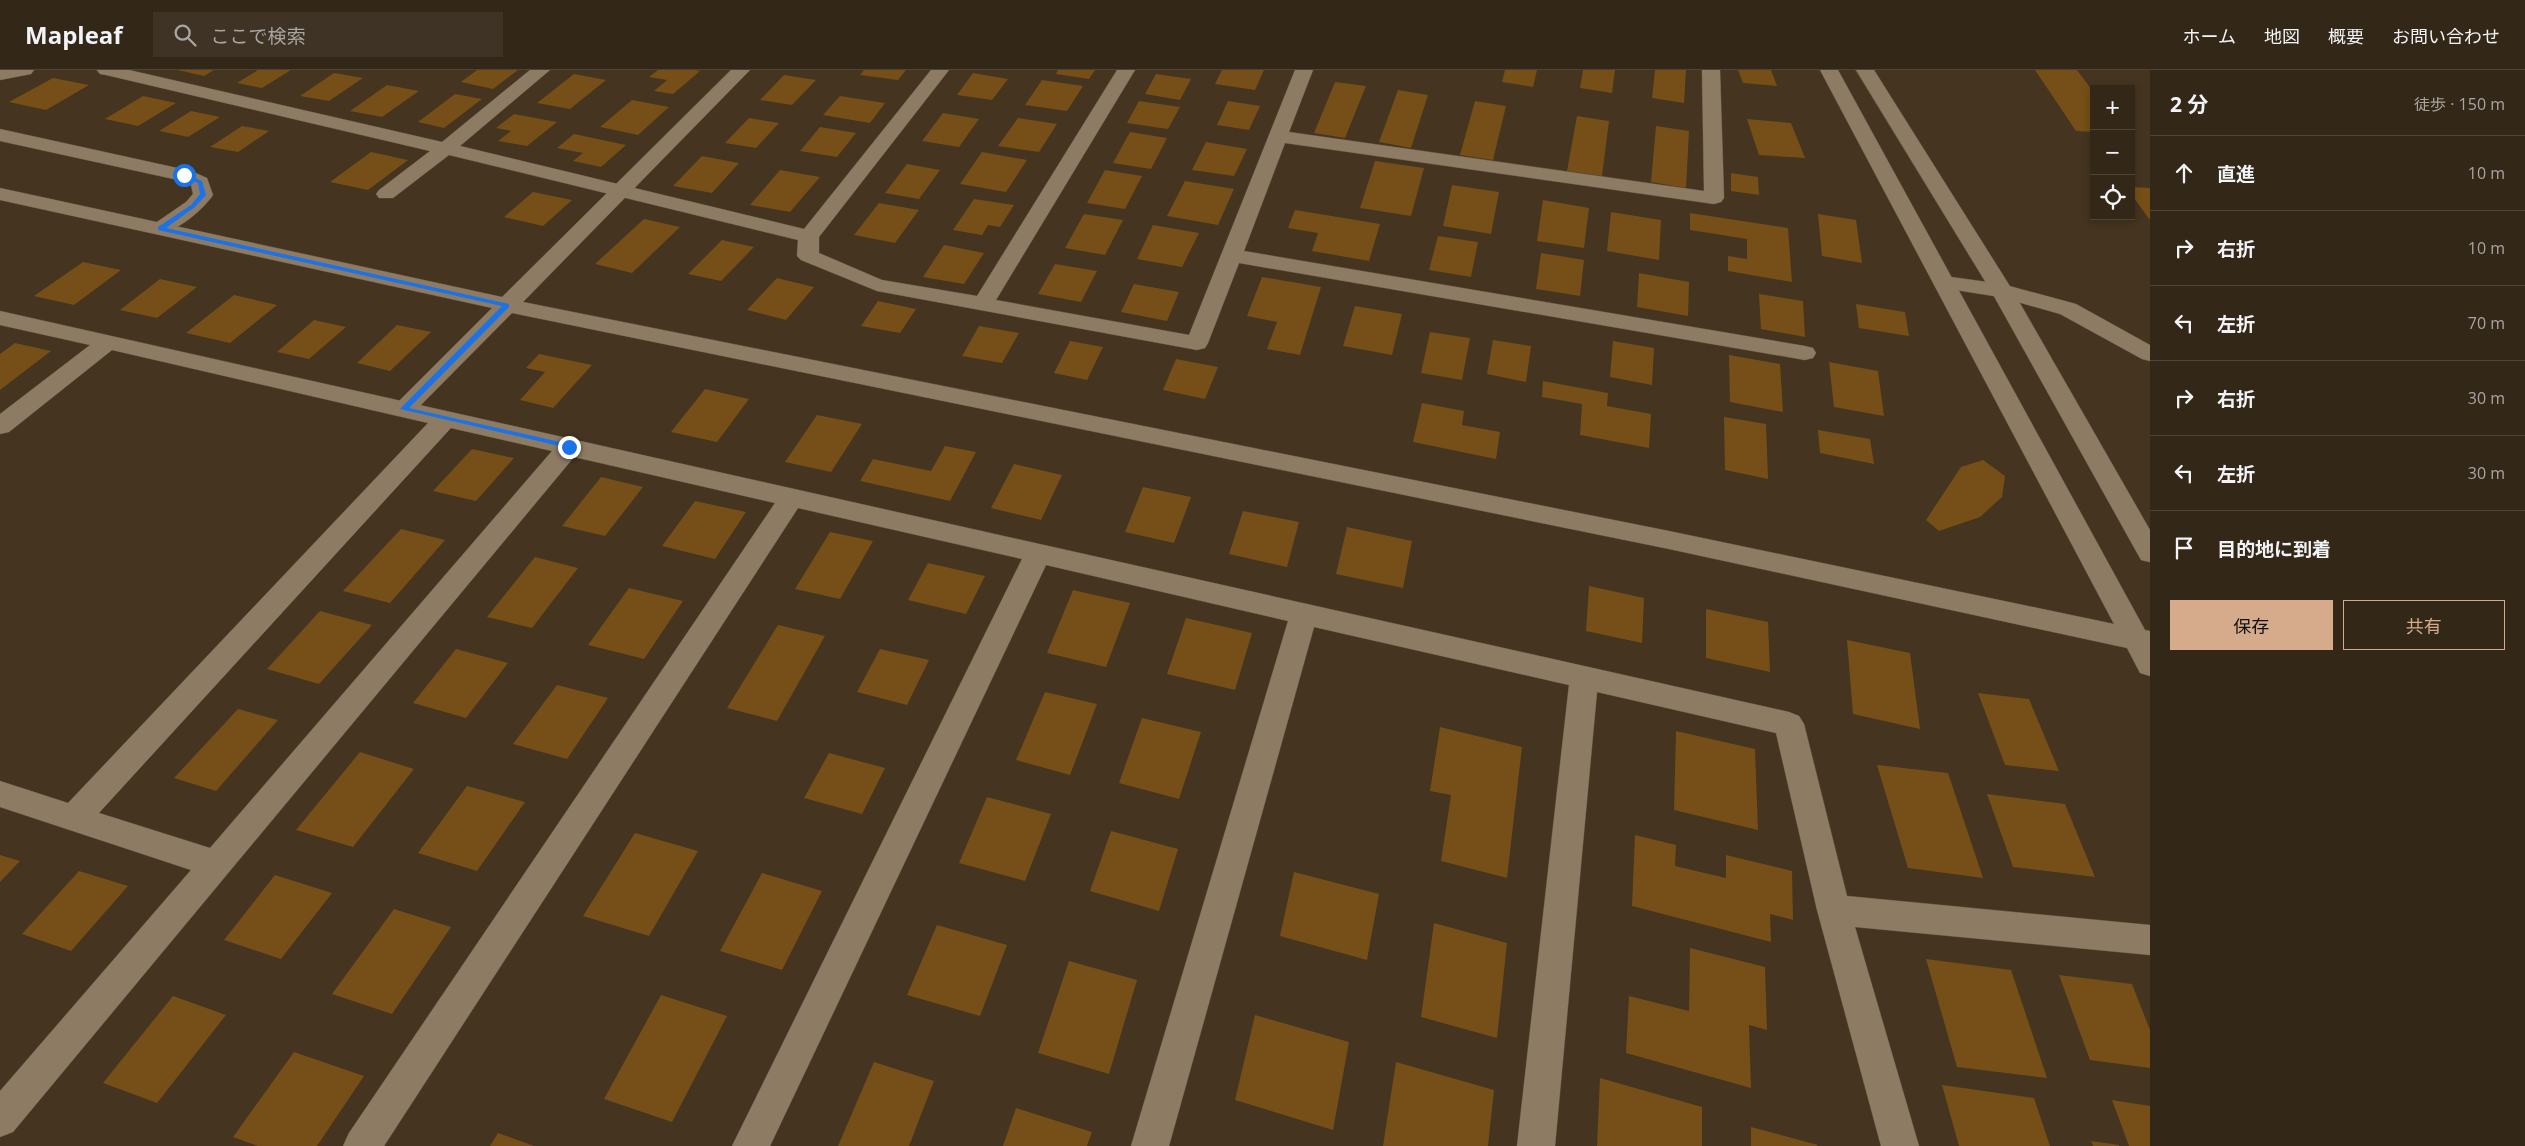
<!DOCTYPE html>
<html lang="ja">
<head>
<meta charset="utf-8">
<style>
	:root { --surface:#332718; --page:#3e3325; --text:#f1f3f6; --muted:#a9a5a2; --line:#4e4437; --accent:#d6ab8b }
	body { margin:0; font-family:"Open Sans","Noto Sans JP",sans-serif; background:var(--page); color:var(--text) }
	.controls { position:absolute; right:15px; top:15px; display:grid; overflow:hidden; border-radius:0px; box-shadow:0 2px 8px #0003 }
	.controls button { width:45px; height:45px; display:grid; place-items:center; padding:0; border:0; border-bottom:1px solid var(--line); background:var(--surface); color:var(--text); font:25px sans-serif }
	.stop { position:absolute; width:15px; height:15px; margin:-11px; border:4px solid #1a73e8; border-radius:50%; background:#fff }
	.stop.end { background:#1a73e8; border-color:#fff; box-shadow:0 1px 5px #0008 }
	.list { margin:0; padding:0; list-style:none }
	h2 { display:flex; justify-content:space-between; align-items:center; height:65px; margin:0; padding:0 20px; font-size:21px }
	h2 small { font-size:16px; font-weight:400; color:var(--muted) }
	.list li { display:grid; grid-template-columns:32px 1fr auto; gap:15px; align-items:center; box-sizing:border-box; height:75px; padding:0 20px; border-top:1px solid var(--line) }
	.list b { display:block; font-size:19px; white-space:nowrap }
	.list em { font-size:16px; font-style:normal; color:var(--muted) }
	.actions { display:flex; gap:10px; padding:15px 20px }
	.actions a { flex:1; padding:11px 0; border:1px solid var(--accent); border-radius:0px; text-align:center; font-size:18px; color:var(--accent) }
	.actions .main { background:var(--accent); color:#111 }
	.icon { flex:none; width:28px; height:28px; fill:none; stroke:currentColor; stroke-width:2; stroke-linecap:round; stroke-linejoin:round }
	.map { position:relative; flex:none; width:2150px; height:1076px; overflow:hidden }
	header { display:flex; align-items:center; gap:30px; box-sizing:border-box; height:70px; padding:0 25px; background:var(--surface); border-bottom:1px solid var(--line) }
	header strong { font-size:24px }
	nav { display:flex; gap:28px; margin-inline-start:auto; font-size:18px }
	.search { width:350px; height:45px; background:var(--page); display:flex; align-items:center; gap:12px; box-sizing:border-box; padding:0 18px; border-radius:0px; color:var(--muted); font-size:19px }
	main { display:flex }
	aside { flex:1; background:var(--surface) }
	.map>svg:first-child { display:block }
</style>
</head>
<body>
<header>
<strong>Mapleaf</strong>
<div class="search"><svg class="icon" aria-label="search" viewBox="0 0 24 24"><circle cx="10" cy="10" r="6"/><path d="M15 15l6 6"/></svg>ここで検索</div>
<nav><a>ホーム</a><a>地図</a><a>概要</a><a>お問い合わせ</a></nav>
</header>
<main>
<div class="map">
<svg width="2150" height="1076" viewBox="0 0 2150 1076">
	<rect width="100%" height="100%" fill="#443420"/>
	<!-- building -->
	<g fill="#754f17">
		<polygon points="178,0 214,0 204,6"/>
		<polygon points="258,0 291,0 262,18 237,13"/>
		<polygon points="477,0 518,0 493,19 461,12"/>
		<polygon points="658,0 696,0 700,1 673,24 654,21 667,10 649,7"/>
		<polygon points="864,0 906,0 898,10 860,5"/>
		<polygon points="1058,0 1095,0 1089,9 1056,4"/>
		<polygon points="1222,0 1264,0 1255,20 1215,14"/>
		<polygon points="1505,0 1537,0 1533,17 1502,12"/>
		<polygon points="1583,0 1615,0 1612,23 1580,18"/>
		<polygon points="1655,0 1686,0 1684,33 1652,28"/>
		<polygon points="1738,0 1771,0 1777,16 1743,13"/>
		<polygon points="2035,0 2077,0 2094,23 2094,62 2076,61"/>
		<polygon points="334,3 363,8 329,31 300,26"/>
		<polygon points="973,3 1008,9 992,30 957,25"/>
		<polygon points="574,4 606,10 570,39 537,33"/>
		<polygon points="1156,4 1191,9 1180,30 1145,24"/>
		<polygon points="784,5 816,10 792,35 760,30"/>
		<polygon points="53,8 89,15 46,40 9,32"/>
		<polygon points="1042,10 1083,16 1067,41 1025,35"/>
		<polygon points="1335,12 1366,16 1345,68 1314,63"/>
		<polygon points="387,15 419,21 382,47 350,41"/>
		<polygon points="1398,20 1428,25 1411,78 1379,72"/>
		<polygon points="455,24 482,29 444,58 418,52"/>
		<polygon points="143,26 176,33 138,56 105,49"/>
		<polygon points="840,26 885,33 870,53 823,45"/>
		<polygon points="632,30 669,37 638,65 600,57"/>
		<polygon points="1139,31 1180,37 1168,59 1127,53"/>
		<polygon points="1228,31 1260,36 1249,60 1217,55"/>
		<polygon points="1475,31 1506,36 1493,90 1460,85"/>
		<polygon points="191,41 220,47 188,67 159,61"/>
		<polygon points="943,43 979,49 959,77 922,71"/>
		<polygon points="514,44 557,52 527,76 498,71 511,61 496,58"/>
		<polygon points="1577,46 1609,51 1602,106 1567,101"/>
		<polygon points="749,48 779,53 756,78 725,73"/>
		<polygon points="1018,48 1057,54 1039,82 998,76"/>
		<polygon points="1747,49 1791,53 1805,88 1759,85"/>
		<polygon points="242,56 269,61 238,82 210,77"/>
		<polygon points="1656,56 1689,61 1686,118 1651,112"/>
		<polygon points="820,57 856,63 837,87 800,81"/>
		<polygon points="1130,62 1167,68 1151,99 1113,93"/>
		<polygon points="574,64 626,75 601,97 573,91 583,83 557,78"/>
		<polygon points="1206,72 1247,79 1234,106 1192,100"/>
		<polygon points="371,82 408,90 368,120 330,112"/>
		<polygon points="982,82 1027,90 1006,122 960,114"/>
		<polygon points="702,86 739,93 712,123 673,116"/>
		<polygon points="1375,91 1424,98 1411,146 1360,138"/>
		<polygon points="907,94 940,100 919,129 885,123"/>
		<polygon points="780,100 820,107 790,142 750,135"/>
		<polygon points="1105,100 1142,106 1125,139 1087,133"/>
		<polygon points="1731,103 1758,107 1759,125 1731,121"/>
		<polygon points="1185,111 1234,119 1218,155 1167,146"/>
		<polygon points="1452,115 1499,122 1491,164 1443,156"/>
		<polygon points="2131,117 2150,118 2150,150 2131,124"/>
		<polygon points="533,122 572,130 543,156 504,147"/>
		<polygon points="974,129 1014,135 1000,157 988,155 982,165 953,160"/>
		<polygon points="1543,130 1589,138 1584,178 1537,171"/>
		<polygon points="879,133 919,140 895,173 854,165"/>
		<polygon points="1295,140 1380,154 1369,191 1312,181 1318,163 1288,158"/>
		<polygon points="1611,142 1661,150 1659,190 1607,181"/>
		<polygon points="1690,143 1788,158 1792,212 1728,201 1728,186 1747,189 1747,169 1690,160"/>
		<polygon points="1084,144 1123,150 1105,185 1065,178"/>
		<polygon points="1818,144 1856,150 1862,193 1822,186"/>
		<polygon points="644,149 680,157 632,203 595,194"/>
		<polygon points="1153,155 1199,163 1182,197 1137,189"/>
		<polygon points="1438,166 1478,172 1471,207 1429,200"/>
		<polygon points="722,170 754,177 721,211 688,204"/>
		<polygon points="944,175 984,183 964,214 923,207"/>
		<polygon points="1541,183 1584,190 1580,226 1536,219"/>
		<polygon points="83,192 121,200 74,235 34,226"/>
		<polygon points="1055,194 1097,201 1081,232 1038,224"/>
		<polygon points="1639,203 1689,212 1688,246 1637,237"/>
		<polygon points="1262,207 1321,217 1300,285 1267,279 1277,252 1247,246"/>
		<polygon points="777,208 814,217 786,250 747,240"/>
		<polygon points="160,209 197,217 157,248 120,240"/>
		<polygon points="1134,214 1179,222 1167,251 1121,242"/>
		<polygon points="1759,224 1803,231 1805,267 1761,259"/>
		<polygon points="234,225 277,235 230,273 186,263"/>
		<polygon points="878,231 916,239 900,263 861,256"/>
		<polygon points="1856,234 1905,242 1909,266 1859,258"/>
		<polygon points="1355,236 1402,244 1392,285 1343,276"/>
		<polygon points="314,250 346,257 309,289 277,282"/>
		<polygon points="397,255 431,262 390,301 357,293"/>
		<polygon points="979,256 1019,263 1002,293 962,286"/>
		<polygon points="1430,262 1470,268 1462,310 1421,303"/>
		<polygon points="1493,270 1531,276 1526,312 1487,304"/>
		<polygon points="1070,271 1103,277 1087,310 1054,303"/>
		<polygon points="1613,271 1654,278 1652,315 1610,307"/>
		<polygon points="15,273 51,281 0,320 0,284"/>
		<polygon points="539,284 592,295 553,338 520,330 545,302 526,298"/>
		<polygon points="1729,285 1780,294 1783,342 1730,332"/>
		<polygon points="1176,289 1218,297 1205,329 1163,320"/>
		<polygon points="1829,292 1878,301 1884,346 1834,337"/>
		<polygon points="1543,311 1608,323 1607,336 1651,344 1649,378 1580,365 1582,334 1542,327"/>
		<polygon points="705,319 749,329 717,372 671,362"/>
		<polygon points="1422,333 1464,341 1462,355 1500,362 1496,389 1413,372"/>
		<polygon points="817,345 862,354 831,402 785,392"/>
		<polygon points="1724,347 1766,354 1768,409 1725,400"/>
		<polygon points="1818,360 1870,369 1874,394 1820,383"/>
		<polygon points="945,376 976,382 950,431 860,411 873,389 931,401"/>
		<polygon points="472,379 514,388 476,431 433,421"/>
		<polygon points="1983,390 2005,406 2002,427 1980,447 1939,461 1926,450 1961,397"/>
		<polygon points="1014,394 1062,405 1041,450 991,438"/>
		<polygon points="601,407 643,417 605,466 562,456"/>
		<polygon points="1143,417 1191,427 1174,473 1125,462"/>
		<polygon points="695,431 746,442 715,489 662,476"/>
		<polygon points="1243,441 1299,452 1287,497 1229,484"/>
		<polygon points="1347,457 1412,471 1403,518 1336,504"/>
		<polygon points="401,459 445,470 390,533 343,521"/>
		<polygon points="830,462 873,471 840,529 795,519"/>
		<polygon points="535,487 578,498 532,558 487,547"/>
		<polygon points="928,493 985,506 966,544 908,530"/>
		<polygon points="1589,516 1644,528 1642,573 1586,561"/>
		<polygon points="629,518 683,531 644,589 588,575"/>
		<polygon points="1073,520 1130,533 1106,597 1047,583"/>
		<polygon points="1706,539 1768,552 1770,602 1706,588"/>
		<polygon points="320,541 372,555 319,614 267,599"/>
		<polygon points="1186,548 1252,563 1235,620 1167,604"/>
		<polygon points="778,555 825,566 777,651 727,638"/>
		<polygon points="1847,570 1910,583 1920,659 1853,644"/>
		<polygon points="456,579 508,593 466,648 413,633"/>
		<polygon points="880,579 929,590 907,635 857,622"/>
		<polygon points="557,615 608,628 567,689 513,674"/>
		<polygon points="1045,622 1097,634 1070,705 1016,690"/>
		<polygon points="1978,623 2029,629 2059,701 2005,695"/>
		<polygon points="238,639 278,650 216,721 174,708"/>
		<polygon points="1142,648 1201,662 1179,729 1119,713"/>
		<polygon points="1440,657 1522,677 1507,808 1441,791 1451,725 1430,721"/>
		<polygon points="1676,661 1755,679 1758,760 1674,740"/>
		<polygon points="360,682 414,699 353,777 296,760"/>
		<polygon points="829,683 885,698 862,744 804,728"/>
		<polygon points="1877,695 1948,703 1983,808 1908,798"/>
		<polygon points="467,716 525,732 477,801 418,783"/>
		<polygon points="1987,724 2065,734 2095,807 2013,797"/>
		<polygon points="987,727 1051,744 1025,811 959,793"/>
		<polygon points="1111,761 1178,779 1159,841 1090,821"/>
		<polygon points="635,763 698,781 649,866 583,846"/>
		<polygon points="1635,765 1676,775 1675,796 1726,808 1726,785 1792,801 1793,850 1770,844 1771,872 1632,836"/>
		<polygon points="0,785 20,791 0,812"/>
		<polygon points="79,801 128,816 71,881 22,864"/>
		<polygon points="1294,802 1379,824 1367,890 1280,866"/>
		<polygon points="762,803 822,821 782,900 720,881"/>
		<polygon points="275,805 332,823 281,889 224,870"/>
		<polygon points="394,839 451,857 392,944 332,924"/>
		<polygon points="1434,853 1507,873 1497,968 1421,947"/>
		<polygon points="937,855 1007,875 980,946 907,925"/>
		<polygon points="1690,878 1765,897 1767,960 1749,955 1751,1018 1626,983 1629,926 1689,941"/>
		<polygon points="1926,889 2011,900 2047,1008 1957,997"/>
		<polygon points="1069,891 1137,910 1109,1004 1038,983"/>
		<polygon points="2059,905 2132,914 2150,960 2150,998 2090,990"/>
		<polygon points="661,925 727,946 672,1052 604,1029"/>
		<polygon points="173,926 226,945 157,1033 103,1013"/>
		<polygon points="1255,945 1349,972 1333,1060 1235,1030"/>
		<polygon points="294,982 364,1006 317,1076 258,1076 233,1067"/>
		<polygon points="874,992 934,1011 909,1076 838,1076"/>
		<polygon points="1396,992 1494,1020 1488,1076 1383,1076"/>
		<polygon points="1600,1008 1702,1037 1702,1076 1597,1076"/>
		<polygon points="1942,1015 2034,1028 2050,1076 1959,1076"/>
		<polygon points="2112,1030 2150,1036 2150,1076 2129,1076"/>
		<polygon points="1016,1038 1092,1062 1087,1076 1003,1076"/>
		<polygon points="1751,1057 1818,1075 1817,1076 1751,1076"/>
		<polygon points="498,1063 534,1076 490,1076"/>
		<polygon points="2091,1071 2119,1075 2119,1076 2093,1076"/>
	</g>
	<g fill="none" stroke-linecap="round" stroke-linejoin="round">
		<defs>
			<g id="minor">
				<polygon points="0,0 34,0 31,4 0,10"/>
				<polygon points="97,0 129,0 442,72 530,0 550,0 460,76 804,159 931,0 949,0 819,167 819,183 882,210 977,226 1117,0 1135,0 996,230 1189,265 1295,0 1313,0 1289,62 1704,121 1702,0 1720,0 1724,128 1721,132 1714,134 1285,73 1244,181 1805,276 1813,278 1816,283 1813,288 1805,290 1239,193 1208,273 1205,278 1197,280 877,221 801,190 797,186 798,170 449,85 393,128 379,128 376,124 379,120 430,81 106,5 100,4"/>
				<path d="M0 59 191 101 207 108 213 125C203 140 172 167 154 162L151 158 154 154 186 132 193 124 191 115 178 110 0 71Z"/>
				<polygon points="1944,206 2002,214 2076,234 2150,275 2150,291 2142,289 2060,244 2000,227 1936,217 1933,212 1936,207"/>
				<path d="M0 241 1789 642 1799 646 1804 654 1847 826 2150 855V885L1855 857 1919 1076H1881L1817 840 1776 663 1597 622 1555 1076H1517L1569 615 1314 557 1169 1076H1131L1288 551 1046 495 770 1076H732L1022 489 798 438 384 1076H343L349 1063 775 433 574 387 13 1062 0 1067V1021L191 800 0 737V711L68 733 428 353 112 280 9 362 0 364V344L90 275 0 255ZM451 358 552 381 210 778 99 743Z"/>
			</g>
			<g id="tertiary">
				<polygon points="731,0 750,0 523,232 1669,461 2114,554 1820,0 1838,0 2145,560 2150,561 2150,606 2140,603 2127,578 1669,479 512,243 412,344 404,347 396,344 392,339 396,334 492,238 0,130 0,118 502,227"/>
				<polygon points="1856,0 1874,0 2013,221 2150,460 2150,492 2141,490 1991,221"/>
			</g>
		</defs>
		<!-- minor casing -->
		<use href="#minor" stroke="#605341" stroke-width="1"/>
		<!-- tertiary casing -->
		<use href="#tertiary" stroke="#605341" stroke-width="1"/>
		<!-- minor -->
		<use href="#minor" fill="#8d7b64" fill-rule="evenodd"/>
		<!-- tertiary -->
		<use href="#tertiary" fill="#8d7b64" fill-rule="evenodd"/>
	</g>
	<!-- route -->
	<polygon fill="#1a73e8" points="184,103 202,111 206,125 195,137 166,158 509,234 509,237 409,338 569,374 573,377 572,379 400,339 502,236 158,160 158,157 191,135 200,124 198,113 182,106"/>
</svg>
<div class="controls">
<button>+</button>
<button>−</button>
<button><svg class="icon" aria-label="locate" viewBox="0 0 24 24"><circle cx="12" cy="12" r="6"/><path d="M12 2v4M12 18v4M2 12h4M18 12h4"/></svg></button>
</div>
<div class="stop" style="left:184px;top:105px"></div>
<div class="stop end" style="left:569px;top:377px"></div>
</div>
<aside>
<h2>2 分<small>徒歩 · 150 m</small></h2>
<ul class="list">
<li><svg class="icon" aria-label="ahead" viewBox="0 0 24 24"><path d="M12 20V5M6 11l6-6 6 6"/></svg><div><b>直進</b></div><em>10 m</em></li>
<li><svg class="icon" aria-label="right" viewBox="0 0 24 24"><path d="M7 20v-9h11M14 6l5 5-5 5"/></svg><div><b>右折</b></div><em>10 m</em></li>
<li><svg class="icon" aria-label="left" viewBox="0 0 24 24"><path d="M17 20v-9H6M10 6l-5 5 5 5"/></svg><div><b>左折</b></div><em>70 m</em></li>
<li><svg class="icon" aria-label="right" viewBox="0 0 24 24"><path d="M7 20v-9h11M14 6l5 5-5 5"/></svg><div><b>右折</b></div><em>30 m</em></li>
<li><svg class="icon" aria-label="left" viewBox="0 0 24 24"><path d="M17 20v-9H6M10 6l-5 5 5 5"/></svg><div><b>左折</b></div><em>30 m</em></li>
<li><svg class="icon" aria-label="arrive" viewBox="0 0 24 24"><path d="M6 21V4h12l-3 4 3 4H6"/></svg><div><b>目的地に到着</b></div></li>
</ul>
<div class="actions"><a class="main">保存</a><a>共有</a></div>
</aside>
</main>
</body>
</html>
